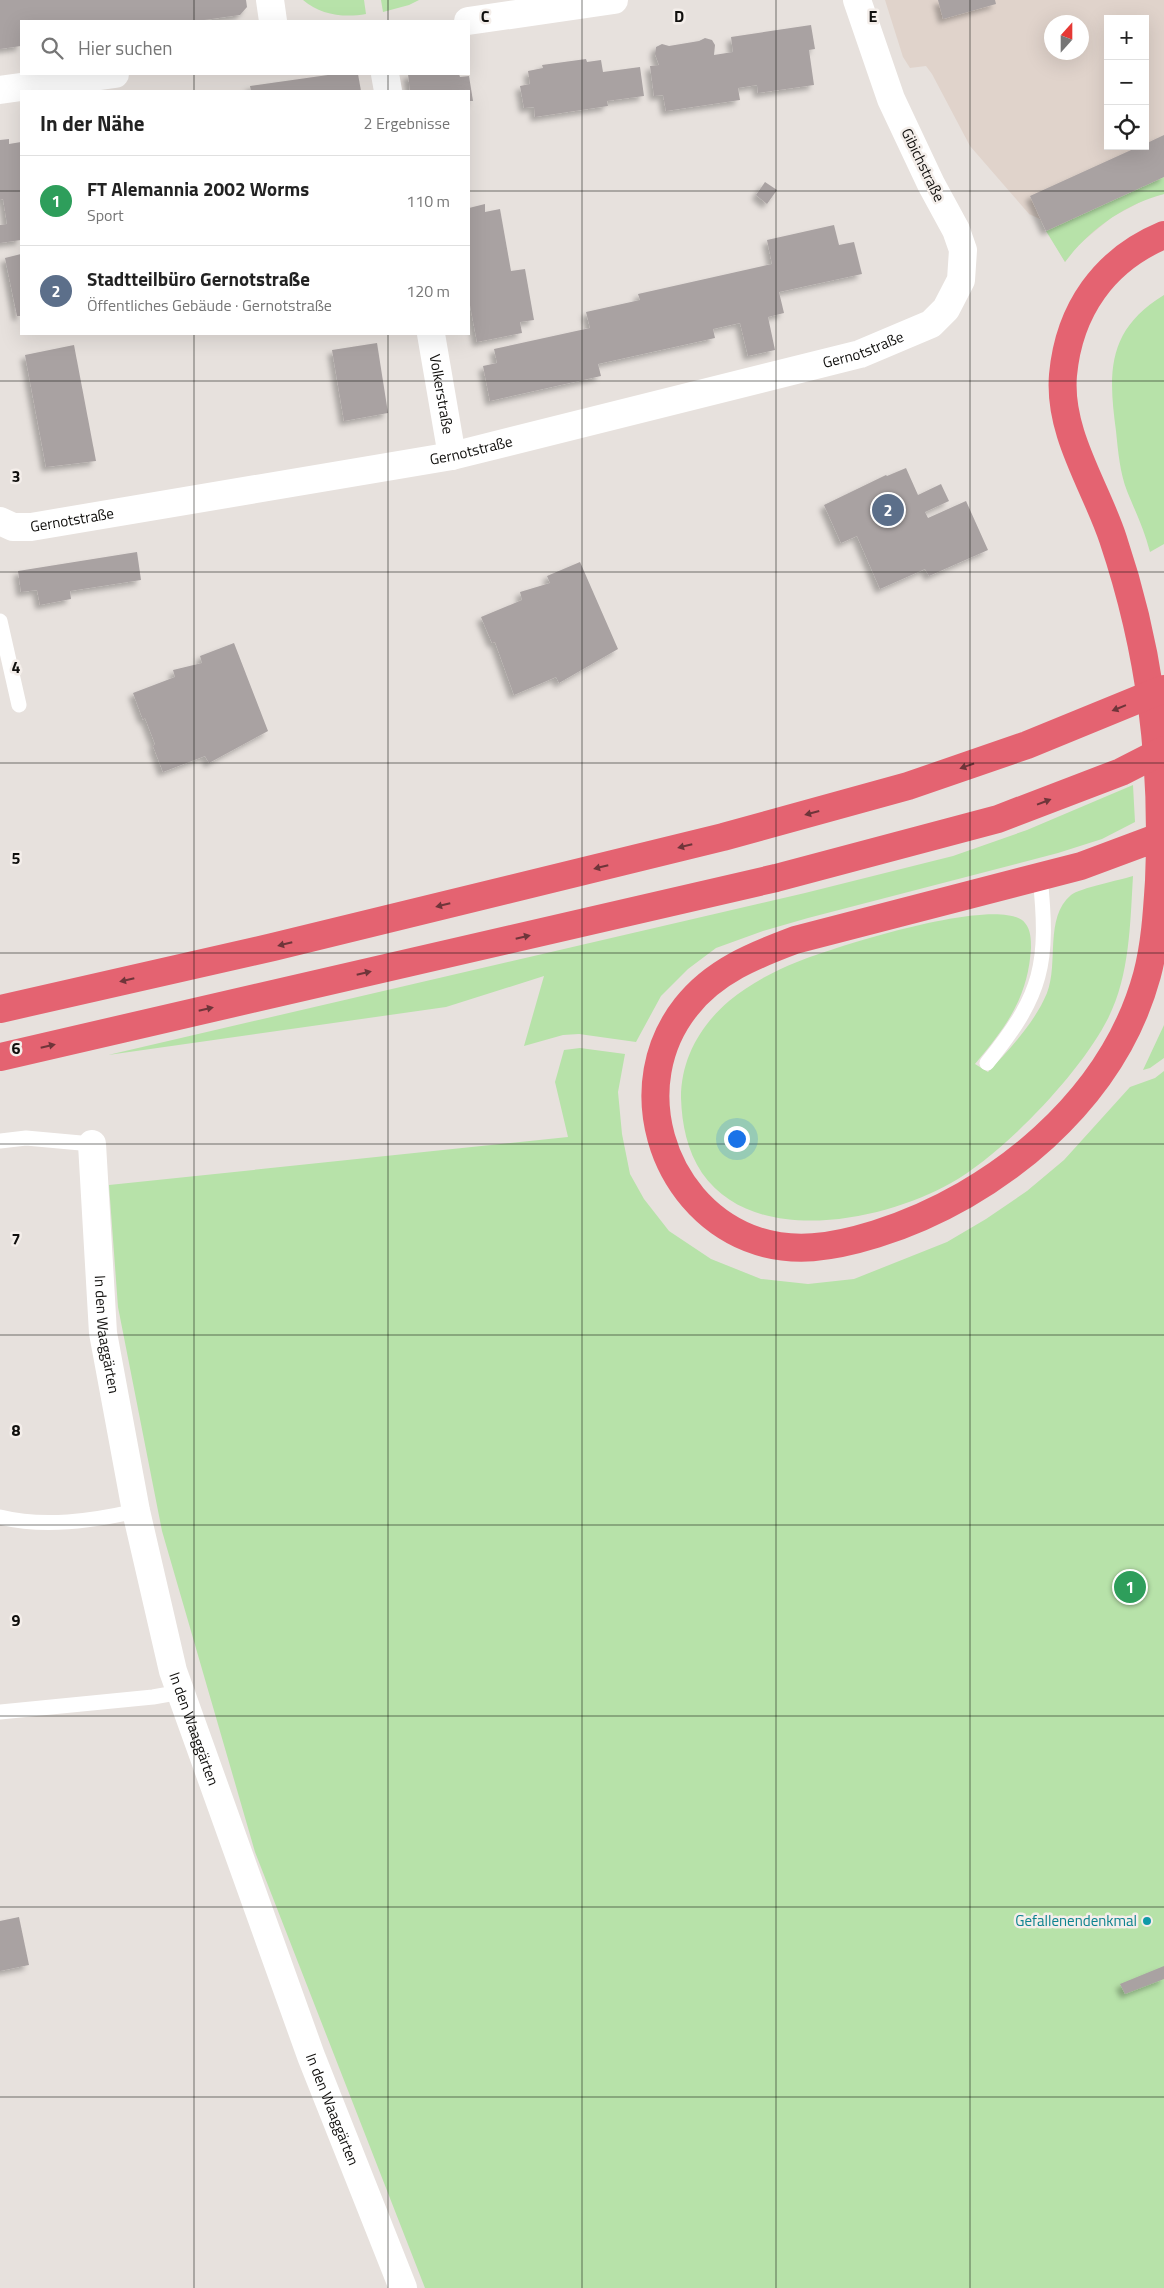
<!DOCTYPE html>
<html lang="de">
<head>
<meta charset="utf-8">
<style>
	:root { --surface:#fff; --page:#f2f2f2; --text:#222; --muted:#767676; --line:#e0e0e0; --accent:#74542a }
	body { margin:0; font-family:"Titillium Web",sans-serif; background:var(--page); color:var(--text) }
	.controls { position:absolute; right:15px; top:15px; display:grid; overflow:hidden; border-radius:0px; box-shadow:0 5px 20px #0002 }
	.controls button { width:45px; height:45px; display:grid; place-items:center; padding:0; border:0; border-bottom:1px solid var(--line); background:var(--surface); color:var(--text); font:25px sans-serif }
	.compass { position:absolute; left:1044px; top:15px; width:45px; height:45px; border-radius:50%; background:var(--surface); box-shadow:0 5px 20px #0002; rotate:21deg }
	.you { position:absolute; left:736px; top:1138px; width:18px; height:18px; margin:-12px; border:4px solid #fff; border-radius:50%; background:#1a73e8; box-shadow:0 0 0 8px #1a73e833 }
	.badge { display:grid; place-items:center; width:32px; height:32px; border-radius:50%; background:var(--accent); color:#fff; font-size:16px; font-weight:700 }
	.pin { position:absolute; translate:-50% -50%; border:2px solid #fff; box-shadow:0 1px 5px #0006 }
	.list { margin:0; padding:0; list-style:none }
	h2 { display:flex; justify-content:space-between; align-items:center; height:65px; margin:0; padding:0 20px; font-size:21px }
	h2 small { font-size:16px; font-weight:400; color:var(--muted) }
	.list li { display:grid; grid-template-columns:32px 1fr auto; gap:15px; align-items:center; box-sizing:border-box; height:90px; padding:0 20px; border-top:1px solid var(--line) }
	.list b { display:block; font-size:19px; white-space:nowrap }
	.list p { margin:0; font-size:16px; white-space:nowrap; color:var(--muted) }
	.list em { font-size:16px; font-style:normal; color:var(--muted) }
	.icon { flex:none; width:28px; height:28px; fill:none; stroke:currentColor; stroke-width:2; stroke-linecap:round; stroke-linejoin:round }
	.map { position:relative; flex:none; width:1164px; height:2288px; overflow:hidden }
	.search { position:absolute; background:var(--surface); box-shadow:0 5px 20px #0002; left:20px; top:20px; width:450px; height:55px; display:flex; align-items:center; gap:12px; box-sizing:border-box; padding:0 18px; border-radius:0px; color:var(--muted); font-size:19px }
	.panel { position:absolute; background:var(--surface); box-shadow:0 5px 20px #0002; left:20px; top:90px; width:450px; height:245px; border-radius:0px }
	.map>svg:first-child { display:block }
</style>
</head>
<body>
<div class="map">
<svg width="1164" height="2288" viewBox="0 0 1164 2288">
	<defs>
		<filter id="shadow"><feDropShadow dx="-4.5" dy="4.5" stdDeviation="2.5" flood-color="#0004"/></filter>
	</defs>
	<rect width="100%" height="100%" fill="#e7e1dd"/>
	<!-- built -->
	<path fill="#e0d3cb" fill-rule="evenodd" d="M885 0H1164V194L1150 197 1112 217 1077 246 1065 262 1040 219 1029 214 970 146 932 74 926 66 910 68 903 57ZM1108 19H1145V146H1108ZM1052 22H1082V52H1052Z"/>
	<!-- green -->
	<g fill="#b7e2a9">
		<path d="M303 0H364L366 14C344 18 320 15 303 0Z"/>
		<polygon points="381,0 419,0 409,5 383,12"/>
		<path d="M1164 177V194C1125 204 1089 230 1065 262L1046 231Z"/>
		<path d="M1164 295V544L1150 552C1144 529 1136 513 1127 491 1120 473 1118 451 1116 431 1108 372 1107 330 1164 295Z"/>
		<polygon points="1133,785 1135,822 1102,839 1058,853 808,918 763,931 716,948 688,969 661,996 636,1042 579,1034 563,1035 524,1046 544,976 446,1007 108,1055 805,893 953,856 1027,830"/>
		<path d="M1133 876C1130 925 1130 980 1105 1024 1077 1076 1003 1154 951 1183 884 1221 754 1248 702 1173 687 1150 682 1125 681 1098 681 1059 700 1026 729 1001 748 985 774 971 797 962 831 948 1002 893 1025 923 1031 930 1031 940 1031 948 1028 998 1006 1027 975 1064L988 1072C1010 1049 1035 1022 1047 993 1059 963 1044 918 1071 895 1080 888 1120 880 1133 876Z"/>
		<polygon points="1164,1025 1164,1058 1150,1068 1143,1070"/>
		<polygon points="580,1048 625,1054 618,1092 622,1134 630,1174 644,1199 669,1231 711,1259 761,1279 808,1284 854,1279 947,1242 986,1219 1027,1191 1064,1160 1130,1087 1155,1078 1164,1071 1164,2288 425,2288 255,1852 162,1531 118,1307 109,1185 568,1137 555,1082 564,1050"/>
	</g>
	<!-- building -->
	<g fill="#a9a2a2" filter="url(#shadow)">
		<polygon points="0,0 246,0 247,7 240,15 197,21 21,21 21,46 0,49"/>
		<polygon points="938,0 995,0 996,4 943,19"/>
		<polygon points="811,25 815,49 809,50 814,85 758,93 757,85 738,88 740,100 666,111 663,95 654,96 650,66 659,65 655,54 656,47 662,44 669,46 699,41 705,38 712,40 715,45 714,55 733,52 731,37"/>
		<polygon points="586,59 587,62 601,60 603,72 640,67 644,96 607,101 608,106 535,117 534,107 524,108 520,86 530,84 528,71 543,68 542,65"/>
		<polygon points="335,74 358,74 361,91 251,91 250,86"/>
		<polygon points="408,74 459,74 460,77 469,76 473,101 469,101 469,91 410,91"/>
		<polygon points="1164,135 1164,177 1046,231 1030,196 1140,146 1145,146 1145,144"/>
		<polygon points="9,139 9,144 21,142 21,240 0,243 0,225 7,224 3,199 0,200 0,140"/>
		<polygon points="765,182 777,190 767,204 756,195"/>
		<polygon points="485,204 485,212 500,209 511,271 525,269 534,320 520,322 522,333 477,342 469,300 469,208"/>
		<polygon points="834,225 839,245 854,242 862,274 779,292 784,313 768,317 775,350 748,356 740,323 713,329 715,338 598,364 601,376 490,401 483,366 497,363 494,349 590,328 586,312 640,300 638,294 772,264 767,240"/>
		<polygon points="21,254 21,316 17,316 5,258"/>
		<polygon points="377,343 388,413 344,421 332,350"/>
		<polygon points="74,345 96,461 46,467 25,355"/>
		<polygon points="906,468 918,495 941,484 949,501 925,512 928,518 966,501 988,550 929,576 925,569 880,589 857,536 841,543 824,505 886,475 887,476"/>
		<polygon points="137,552 141,580 70,591 71,599 40,605 37,590 21,592 18,571"/>
		<polygon points="580,562 618,649 559,683 556,677 514,695 495,642 492,643 481,617 522,600 520,592 550,583 547,576"/>
		<polygon points="234,643 268,731 209,763 205,756 163,772 153,746 155,744 145,718 143,720 133,693 175,677 173,670 202,663 200,656"/>
		<polygon points="19,1917 29,1965 0,1971 0,1921"/>
		<polygon points="1164,1966 1164,1979 1125,1994 1120,1984"/>
	</g>
	<g fill="none" stroke-linecap="round" stroke-linejoin="round">
		<!-- lane -->
		<g stroke="#fff" stroke-width="15">
			<polyline points="0,621 19,705"/>
			<path d="M987 1063C1043 994 1049 964 1040 876"/>
			<polyline points="0,1141 26,1138 92,1144"/>
			<path d="M0 1517C44 1528 92 1521 136 1511"/>
			<polyline points="0,1712 153,1697 181,1692"/>
		</g>
		<!-- street -->
		<g stroke="#fff" stroke-width="28">
			<polyline points="270,0 273,21"/>
			<polyline points="468,21 614,0"/>
			<polyline points="385,74 388,91"/>
			<polyline points="0,90 115,74"/>
			<path id="s1" d="M431 334 452 456"/>
			<path id="s2" d="M0 521 13 527H31L452 456 860 354 931 324 946 309 961 280 963 250 956 230 931 184 891 99 857 0"/>
			<path id="s3" d="M92 1144 103 1333 136 1511 173 1671 311 2056 403 2288"/>
		</g>
		<!-- highway -->
		<g stroke="#e46371" stroke-width="28">
			<path d="M1164 235C1104 260 1069 310 1063 375 1058 433 1096 487 1113 539 1151 652 1164 762 1159 881 1157 912 1155 945 1147 975 1113 1100 997 1196 876 1234 834 1247 792 1255 749 1238 660 1202 625 1084 686 1007 714 971 755 955 795 940L1081 866 1164 835"/>
			<polyline points="0,1009 273,947 723,837 908,786 1027,745 1164,689"/>
			<polyline points="0,1057 776,878 998,819 1121,772 1164,750"/>
		</g>
	</g>
	<!-- one-way arrows -->
	<defs><path id="oneway-solid" d="M-6-.8H1V-3.2L6.5 0L1 3.2V.8H-6Z" transform="scale(1.25)"/></defs>
	<g fill="#6f353a">
		<use href="#oneway-solid" transform="translate(1119 708) rotate(158)"/>
		<use href="#oneway-solid" transform="translate(967 766) rotate(161)"/>
		<use href="#oneway-solid" transform="translate(1044 802) rotate(-21)"/>
		<use href="#oneway-solid" transform="translate(812 813) rotate(165)"/>
		<use href="#oneway-solid" transform="translate(685 846) rotate(166)"/>
		<use href="#oneway-solid" transform="translate(601 867) rotate(166)"/>
		<use href="#oneway-solid" transform="translate(443 905) rotate(166)"/>
		<use href="#oneway-solid" transform="translate(523 937) rotate(-13)"/>
		<use href="#oneway-solid" transform="translate(285 944) rotate(166)"/>
		<use href="#oneway-solid" transform="translate(364 973) rotate(-13)"/>
		<use href="#oneway-solid" transform="translate(127 980) rotate(167)"/>
		<use href="#oneway-solid" transform="translate(206 1009) rotate(-13)"/>
		<use href="#oneway-solid" transform="translate(48 1046) rotate(-13)"/>
	</g>
	<!-- grid -->
	<path fill="none" stroke="#100f0d" stroke-width="1" stroke-opacity="0.55" d="M194 0V21M388 0V21M582 0V2288M776 0V2288M970 0V2288M194 74V91M388 74V91M0 191H21M469 191H1164M194 334V2288M388 334V2288M0 381H1164M0 572H1164M0 763H1164M0 953H1164M0 1144H1164M0 1335H1164M0 1525H1164M0 1716H1164M0 1907H1164M0 2097H1164"/>
	<!-- markers -->
	<circle fill="#0f9aa8" stroke="#f4eeea" stroke-width="2" cx="1147" cy="1921" r="5"/>
	<g text-anchor="middle" stroke-width="5" stroke-linejoin="round" paint-order="stroke">
		<!-- street labels -->
		<g font-size="15" fill="#100f0d" stroke="#f4eeea">
			<text transform="translate(923 165) rotate(64)" y="5">Gibichstraße</text>
			<text dy="5" stroke="none"><textPath href="#s2" startOffset="884">Gernotstraße</textPath></text>
			<text dy="5" stroke="none"><textPath href="#s1" startOffset="61">Volkerstraße</textPath></text>
			<text dy="5" stroke="none"><textPath href="#s2" startOffset="479">Gernotstraße</textPath></text>
			<text dy="5" stroke="none"><textPath href="#s2" startOffset="74">Gernotstraße</textPath></text>
			<text dy="5" stroke="none"><textPath href="#s3" startOffset="191">In den Waaggärten</textPath></text>
			<text dy="5" stroke="none"><textPath href="#s3" startOffset="596">In den Waaggärten</textPath></text>
			<text dy="5" stroke="none"><textPath href="#s3" startOffset="1001">In den Waaggärten</textPath></text>
		</g>
		<!-- culture labels -->
		<g font-size="15" fill="#0d838f" stroke="#f4eeea" text-anchor="end">
			<text x="1137" y="1926">Gefallenendenkmal</text>
		</g>
	</g>
	<g font-size="16" text-anchor="middle" font-weight="bold" fill="#100f0d" stroke="#f4eeea" stroke-width="5" stroke-linejoin="round" paint-order="stroke">
		<text x="485" y="22">C</text>
		<text x="679" y="22">D</text>
		<text x="873" y="22">E</text>
		<text x="16" y="482">3</text>
		<text x="16" y="673">4</text>
		<text x="16" y="864">5</text>
		<text x="16" y="1054">6</text>
		<text x="16" y="1245">7</text>
		<text x="16" y="1436">8</text>
		<text x="16" y="1626">9</text>
	</g>
</svg>
<div class="controls">
<button>+</button>
<button>−</button>
<button><svg class="icon" aria-label="locate" viewBox="0 0 24 24"><circle cx="12" cy="12" r="6"/><path d="M12 2v4M12 18v4M2 12h4M18 12h4"/></svg></button>
</div>
<svg class="compass" viewBox="-18 -18 36 36"><path d="M0-13l5 13h-10z" fill="#e53935"/><path d="M0 13l5-13h-10z" fill="#767676"/></svg>
<div class="you"></div>
<div class="pin badge" style="left:1130px;top:1587px;background:#2e9e5b">1</div>
<div class="pin badge" style="left:888px;top:510px;background:#5c6f8a">2</div>
<div class="search"><svg class="icon" aria-label="search" viewBox="0 0 24 24"><circle cx="10" cy="10" r="6"/><path d="M15 15l6 6"/></svg>Hier suchen</div>
<section class="panel">
<h2>In der Nähe<small>2 Ergebnisse</small></h2>
<ul class="list">
<li><span class="badge" style="background:#2e9e5b">1</span><div><b>FT Alemannia 2002 Worms</b><p>Sport</p></div><em>110 m</em></li>
<li><span class="badge" style="background:#5c6f8a">2</span><div><b>Stadtteilbüro Gernotstraße</b><p>Öffentliches Gebäude · Gernotstraße</p></div><em>120 m</em></li>
</ul>
</section>
</div>
</body>
</html>
